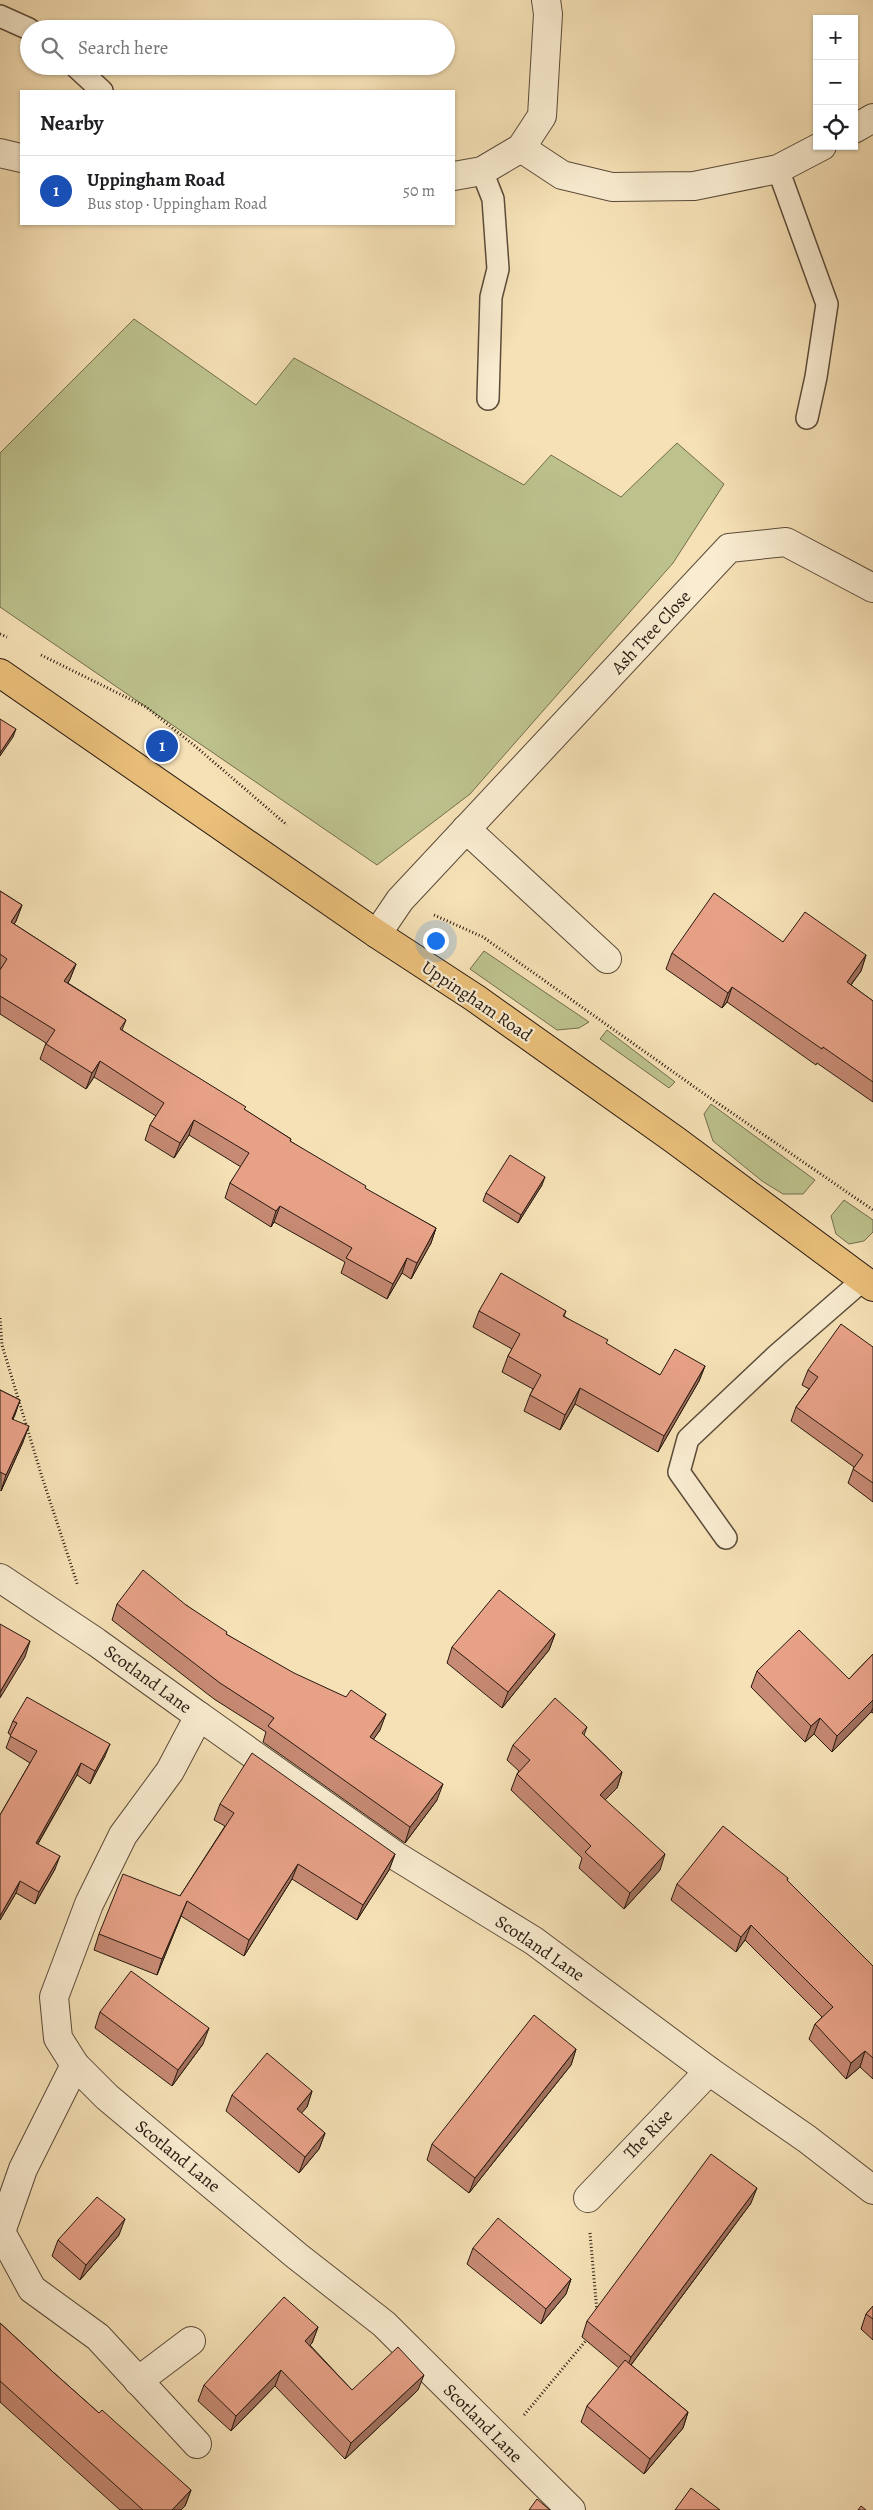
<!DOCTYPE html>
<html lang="en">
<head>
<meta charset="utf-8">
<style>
	:root { --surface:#fff; --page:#f6f6f6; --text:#202124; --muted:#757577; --line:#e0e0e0; --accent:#ea580c }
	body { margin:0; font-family:Alegreya,serif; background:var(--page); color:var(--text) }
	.controls { position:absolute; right:15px; top:15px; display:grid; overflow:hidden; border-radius:0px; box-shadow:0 1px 4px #0004 }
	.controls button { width:45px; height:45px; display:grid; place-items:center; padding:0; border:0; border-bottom:1px solid var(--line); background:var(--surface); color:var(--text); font:25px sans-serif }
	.you { position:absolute; left:435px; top:940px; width:18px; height:18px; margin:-12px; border:4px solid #fff; border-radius:50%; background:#1a73e8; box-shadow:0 0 0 8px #1a73e833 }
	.badge { display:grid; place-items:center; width:32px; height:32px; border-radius:50%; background:var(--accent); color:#fff; font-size:16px; font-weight:700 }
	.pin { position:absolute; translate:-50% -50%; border:2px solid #fff; box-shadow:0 1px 5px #0006 }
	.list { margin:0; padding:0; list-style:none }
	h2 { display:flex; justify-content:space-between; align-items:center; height:65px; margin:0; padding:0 20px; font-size:21px }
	h2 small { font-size:16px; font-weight:400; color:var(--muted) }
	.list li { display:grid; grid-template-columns:32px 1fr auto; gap:15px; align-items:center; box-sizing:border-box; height:70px; padding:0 20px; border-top:1px solid var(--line) }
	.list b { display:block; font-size:19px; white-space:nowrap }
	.list p { margin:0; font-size:16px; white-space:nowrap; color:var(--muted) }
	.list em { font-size:16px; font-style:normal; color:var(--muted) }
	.icon { flex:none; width:28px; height:28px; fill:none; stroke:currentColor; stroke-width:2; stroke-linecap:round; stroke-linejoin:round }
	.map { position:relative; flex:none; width:873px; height:2510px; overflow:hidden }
	.search { position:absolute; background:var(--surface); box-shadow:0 1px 4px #0004; left:20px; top:20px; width:435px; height:55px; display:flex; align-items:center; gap:12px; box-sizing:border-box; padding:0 18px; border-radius:28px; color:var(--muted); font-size:19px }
	.panel { position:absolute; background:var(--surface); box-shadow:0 1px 4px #0004; left:20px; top:90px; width:435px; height:135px; border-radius:0px }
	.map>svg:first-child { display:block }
</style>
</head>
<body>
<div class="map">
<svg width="873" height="2510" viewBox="0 0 873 2510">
	<rect width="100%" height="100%" fill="#f6e1b6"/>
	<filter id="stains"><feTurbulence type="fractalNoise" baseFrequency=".004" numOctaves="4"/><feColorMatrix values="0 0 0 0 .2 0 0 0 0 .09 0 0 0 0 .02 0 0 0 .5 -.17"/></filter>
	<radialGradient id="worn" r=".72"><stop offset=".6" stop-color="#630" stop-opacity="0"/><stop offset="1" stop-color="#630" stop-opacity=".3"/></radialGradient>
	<!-- green -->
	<g fill="#bdc28d" stroke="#726e4e">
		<polygon points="134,319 256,405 294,358 524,485 551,455 621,497 677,443 724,484 673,563 470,794 377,865 0,607 0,453"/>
		<polygon points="484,951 589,1022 579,1028 557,1030 470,969"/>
		<polygon points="607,1030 675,1082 669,1088 600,1039"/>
		<polygon points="711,1104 815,1180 803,1194 783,1194 762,1181 713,1141 704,1114"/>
		<polygon points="844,1200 873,1220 873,1232 864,1241 849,1244 836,1234 831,1216"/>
	</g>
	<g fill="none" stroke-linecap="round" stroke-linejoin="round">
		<defs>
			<g id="lane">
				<polyline points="0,16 29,29"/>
				<polyline points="75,66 102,91"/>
				<polyline points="778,169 827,304 816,377 807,418"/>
				<polyline points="482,171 493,199 498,269 491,297 488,399"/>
				<polyline points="726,1538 679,1472 688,1439 777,1355 863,1280"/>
			</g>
			<g id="street">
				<polyline points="854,129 873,118"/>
				<polyline points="521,148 562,175 612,187 694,186 778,169 822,146"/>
				<polyline points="0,153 21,158"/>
				<polyline points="454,176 482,171 521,148 542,116 548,14 546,0"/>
				<polyline points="466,829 607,959"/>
				<polyline points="377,934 400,900 729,548 786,542 873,588"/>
				<polyline points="0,1578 96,1642 199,1716"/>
				<polyline points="75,2065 23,2169 1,2232 32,2289 98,2337 197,2444"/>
				<polyline points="588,2198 709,2071"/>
				<polyline points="138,2381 191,2341"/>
				<polyline points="571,2510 384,2324 297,2256 107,2097 75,2065 58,2038 54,1997 89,1904 123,1835 170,1771 199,1716 396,1856 534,1941 709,2071 807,2139 873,2190"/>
			</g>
			<polyline id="highway" points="0,673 377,934 475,998 675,1140 873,1287"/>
		</defs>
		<!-- lane casing -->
		<use href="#lane" stroke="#5b4b3a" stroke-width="24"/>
		<!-- street casing -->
		<use href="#street" stroke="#5b4b3a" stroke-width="30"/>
		<!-- highway casing -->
		<use href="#highway" stroke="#271910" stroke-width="30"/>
		<!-- path -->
		<g stroke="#271910" stroke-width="3" stroke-dasharray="1 2.5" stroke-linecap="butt">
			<polyline points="0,634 7,637"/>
			<polyline points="41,655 146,707 195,746 287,825"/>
			<polyline points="434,915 483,937 703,1093 873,1210"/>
			<polyline points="0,1318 2,1345 42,1477 78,1586"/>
			<polyline points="590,2233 597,2312"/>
			<polyline points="524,2415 589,2337"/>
		</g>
		<!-- lane -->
		<use href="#lane" stroke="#f9ecd0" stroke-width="21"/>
		<!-- street -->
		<use href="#street" stroke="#f9ecd0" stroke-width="28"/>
		<!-- highway -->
		<use href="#highway" stroke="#ebc07b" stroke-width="28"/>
	</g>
	<!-- wall -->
	<g fill="#c78a74" stroke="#271910">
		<polygon points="0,891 22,905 16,921 14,924 76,964 70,979 68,983 126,1020 122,1030 245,1110 291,1139 290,1141 365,1189 436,1228 431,1243 411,1279 402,1273 387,1299 341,1273 345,1262 274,1222 271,1227 225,1198 230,1183 241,1167 189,1135 174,1158 145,1140 150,1125 156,1116 94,1077 86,1089 40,1059 46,1043 0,1014"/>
		<polygon points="783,942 866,955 861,971 851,985 873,1001 873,1102 817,1063 816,1065 727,1002 722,1008 666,969 672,953"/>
		<polygon points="542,1185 518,1223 483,1201 486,1193"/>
		<polygon points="479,1311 566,1311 564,1316 606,1344 660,1375 705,1366 699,1381 658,1452 575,1404 560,1430 524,1411 530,1395 533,1389 502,1372 508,1356 512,1349 473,1327"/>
		<polygon points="873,1347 873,1502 848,1483 854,1467 791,1421 796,1407 809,1389 802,1385 808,1370"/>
		<polygon points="0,1390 20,1400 13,1419 23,1442 1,1491"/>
		<polygon points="117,1604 186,1605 226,1634 380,1730 373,1739 437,1800 405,1843 263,1742 266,1732 214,1699 112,1620"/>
		<polygon points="555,1634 549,1650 502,1708 447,1663 452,1647"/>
		<polygon points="873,1654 873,1713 871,1712 832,1752 814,1734 805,1742 751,1687 757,1671 849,1679"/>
		<polygon points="13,1721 105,1756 90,1784 77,1775 38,1844 55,1869 35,1904 16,1893 0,1920 0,1815 30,1763 6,1748 11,1735 8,1733"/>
		<polygon points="587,1727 584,1735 622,1772 617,1788 605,1800 660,1870 624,1909 579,1868 582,1858 511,1790 517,1774 519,1771 507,1760 513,1745"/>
		<polygon points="220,1804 395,1854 389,1870 357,1920 292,1879 244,1956 181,1916 157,1975 94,1950 99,1934 180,1896 225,1826 214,1820"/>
		<polygon points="788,1878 787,1881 873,1966 873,2079 860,2067 846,2079 809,2039 815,2024 822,2017 745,1940 736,1952 671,1900 677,1884"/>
		<polygon points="100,2012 203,2044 172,2086 95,2028"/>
		<polygon points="576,2049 571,2065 469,2193 427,2160 432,2144"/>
		<polygon points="312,2091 307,2107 301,2113 325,2133 319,2149 299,2173 226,2111 232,2095"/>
		<polygon points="751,2203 631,2365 688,2412 683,2428 644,2474 581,2422 587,2406 619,2368 582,2337 587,2321"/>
		<polygon points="119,2235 80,2280 52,2256 58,2240"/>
		<polygon points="473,2248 571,2279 566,2294 541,2324 467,2264"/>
		<polygon points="873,2306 873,2340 861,2329 866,2314"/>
		<polygon points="0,2323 53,2372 99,2413 191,2490 185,2506 181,2510 120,2510 0,2402"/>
		<polygon points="318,2327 312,2343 310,2345 352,2390 418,2390 345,2459 275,2386 231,2431 198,2401 204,2385"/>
	</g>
	<!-- shaded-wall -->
	<g fill="#a2715e" stroke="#271910">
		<polygon points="16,729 13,737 0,756 0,753"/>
		<polygon points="22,905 16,921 6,937 11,922"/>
		<polygon points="866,955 861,971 841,998 847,982"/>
		<polygon points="76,964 70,979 59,997 64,981"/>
		<polygon points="732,987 727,1002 722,1008 728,993"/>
		<polygon points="100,1061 94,1077 86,1089 92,1073"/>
		<polygon points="194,1120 189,1135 174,1158 180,1143"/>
		<polygon points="545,1177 542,1185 518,1223 521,1215"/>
		<polygon points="280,1206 274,1222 271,1227 276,1211"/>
		<polygon points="436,1228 431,1243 411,1279 417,1263"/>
		<polygon points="407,1258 402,1273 387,1299 393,1284"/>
		<polygon points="705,1366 699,1381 658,1452 664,1436"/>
		<polygon points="580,1388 575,1404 560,1430 565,1415"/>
		<polygon points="20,1400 15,1415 6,1434 12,1419"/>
		<polygon points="29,1426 23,1442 1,1491 6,1475"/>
		<polygon points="555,1634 549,1650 502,1708 508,1692"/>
		<polygon points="30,1641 25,1657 0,1698 0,1692"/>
		<polygon points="873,1700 873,1708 871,1712 832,1752 837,1736"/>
		<polygon points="386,1714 380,1730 364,1753 370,1737"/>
		<polygon points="820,1718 814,1734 805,1742 811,1726"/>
		<polygon points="110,1744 105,1756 90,1784 95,1771"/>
		<polygon points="81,1763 77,1775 31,1855 36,1843"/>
		<polygon points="622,1772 617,1788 594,1811 600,1795"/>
		<polygon points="443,1784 437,1800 405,1843 410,1827"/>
		<polygon points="395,1854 389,1870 357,1920 363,1905"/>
		<polygon points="665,1854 660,1870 624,1909 630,1893"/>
		<polygon points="60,1856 55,1869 35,1904 39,1892"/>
		<polygon points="298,1864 292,1879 244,1956 249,1940"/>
		<polygon points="20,1881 16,1893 0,1920 0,1916"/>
		<polygon points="187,1901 181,1916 157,1975 162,1959"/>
		<polygon points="751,1925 745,1940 736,1952 741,1937"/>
		<polygon points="209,2028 203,2044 172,2086 178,2070"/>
		<polygon points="576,2049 571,2065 469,2193 475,2178"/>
		<polygon points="865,2051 860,2067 846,2079 851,2063"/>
		<polygon points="312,2091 307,2107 291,2125 297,2109"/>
		<polygon points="325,2133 319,2149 299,2173 305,2157"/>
		<polygon points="757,2188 751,2203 625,2373 631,2357"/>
		<polygon points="125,2219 119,2235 80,2280 86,2265"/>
		<polygon points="571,2279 566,2294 541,2324 546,2309"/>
		<polygon points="318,2327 312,2343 300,2356 305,2341"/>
		<polygon points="281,2370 275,2386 231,2431 236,2416"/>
		<polygon points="424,2375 418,2390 345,2459 351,2443"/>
		<polygon points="688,2412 683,2428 644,2474 650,2459"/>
		<polygon points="191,2490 185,2506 181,2510 172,2510"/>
	</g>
	<!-- building -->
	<g fill="#e7a187" stroke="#271910">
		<polygon points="0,719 16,729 0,753"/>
		<polygon points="0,891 22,905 11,922 76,964 64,981 126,1020 120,1029 246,1107 244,1109 291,1139 290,1141 366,1186 365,1188 436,1228 417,1263 407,1258 393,1284 346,1258 352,1248 280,1206 276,1211 230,1183 249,1153 194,1120 180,1143 150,1125 164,1103 100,1061 92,1073 46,1044 55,1030 0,996 0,970 7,959 0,954"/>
		<polygon points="714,893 783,942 805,912 866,955 847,982 873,1001 873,1082 823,1047 822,1049 732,987 728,993 672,953"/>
		<polygon points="510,1155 545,1177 521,1215 486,1193"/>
		<polygon points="501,1273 566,1311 563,1316 608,1340 606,1343 660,1375 675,1349 705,1366 664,1436 580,1388 565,1415 530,1395 541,1375 508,1356 520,1334 479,1311"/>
		<polygon points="841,1324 873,1347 873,1483 853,1469 863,1455 796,1407 818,1377 808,1370"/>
		<polygon points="0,1390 20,1400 12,1419 29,1426 6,1475 0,1472"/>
		<polygon points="143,1570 186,1605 227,1632 226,1634 294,1673 346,1697 351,1690 386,1714 370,1737 443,1784 410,1827 268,1726 274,1718 220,1683 117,1604"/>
		<polygon points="499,1590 555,1634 508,1692 452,1647"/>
		<polygon points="0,1624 30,1641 0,1692"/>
		<polygon points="799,1630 849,1679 873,1654 873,1700 837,1736 820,1718 811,1726 757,1671"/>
		<polygon points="27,1697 110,1744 95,1771 81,1763 36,1843 60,1856 39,1892 20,1881 0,1916 0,1815 37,1751 10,1736 17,1723 13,1721"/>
		<polygon points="555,1698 587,1727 582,1733 622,1772 600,1795 665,1854 630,1893 585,1852 591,1846 517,1774 530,1760 513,1745"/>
		<polygon points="252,1753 395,1854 363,1905 298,1864 249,1940 187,1901 162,1959 99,1934 123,1874 180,1896 234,1813 220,1804"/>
		<polygon points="723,1826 788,1878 787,1880 873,1966 873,2058 865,2051 851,2063 815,2024 833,2007 751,1925 741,1937 677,1884"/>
		<polygon points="131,1971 209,2028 178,2070 100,2012"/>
		<polygon points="534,2015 576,2049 475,2178 432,2144"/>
		<polygon points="267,2053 312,2091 297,2109 325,2133 305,2157 232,2095"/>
		<polygon points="711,2154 757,2188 631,2357 587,2321"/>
		<polygon points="97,2197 125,2219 86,2265 58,2240"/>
		<polygon points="498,2218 571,2279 546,2309 473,2248"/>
		<polygon points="284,2297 318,2327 305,2341 352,2390 398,2347 424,2375 351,2443 281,2370 236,2416 204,2385"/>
		<polygon points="873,2306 873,2319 866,2314"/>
		<polygon points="0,2323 53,2372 99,2413 102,2410 191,2490 172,2510 143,2510 0,2381"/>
		<polygon points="625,2360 688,2412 650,2459 587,2406"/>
		<polygon points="691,2488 720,2510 675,2510"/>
		<polygon points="537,2499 550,2510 529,2510"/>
		<polygon points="861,2506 866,2510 858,2510"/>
	</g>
	<g text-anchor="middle" stroke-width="4.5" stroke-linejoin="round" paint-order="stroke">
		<!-- street labels -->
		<g font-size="18" fill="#271910" stroke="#f9ecd0">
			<text transform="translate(651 632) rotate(-47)" y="6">Ash Tree Close</text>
			<text transform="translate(477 1001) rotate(34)" y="6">Uppingham Road</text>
			<text transform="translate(148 1679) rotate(36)" y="6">Scotland Lane</text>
			<text transform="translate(540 1948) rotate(34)" y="6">Scotland Lane</text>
			<text transform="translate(648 2134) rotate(-46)" y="6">The Rise</text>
			<text transform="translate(178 2156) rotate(39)" y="6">Scotland Lane</text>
			<text transform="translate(483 2423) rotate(45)" y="6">Scotland Lane</text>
		</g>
	</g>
	<rect width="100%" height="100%" filter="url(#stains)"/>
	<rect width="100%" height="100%" fill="url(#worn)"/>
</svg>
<div class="controls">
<button>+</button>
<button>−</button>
<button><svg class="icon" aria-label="locate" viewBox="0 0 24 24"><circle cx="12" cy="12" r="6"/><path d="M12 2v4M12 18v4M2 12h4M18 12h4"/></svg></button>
</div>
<div class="you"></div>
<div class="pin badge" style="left:162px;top:746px;background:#1a4fb4">1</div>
<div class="search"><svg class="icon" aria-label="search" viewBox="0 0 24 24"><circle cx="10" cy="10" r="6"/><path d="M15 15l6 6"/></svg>Search here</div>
<section class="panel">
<h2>Nearby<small></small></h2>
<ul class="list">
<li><span class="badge" style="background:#1a4fb4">1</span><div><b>Uppingham Road</b><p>Bus stop · Uppingham Road</p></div><em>50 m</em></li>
</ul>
</section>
</div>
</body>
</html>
